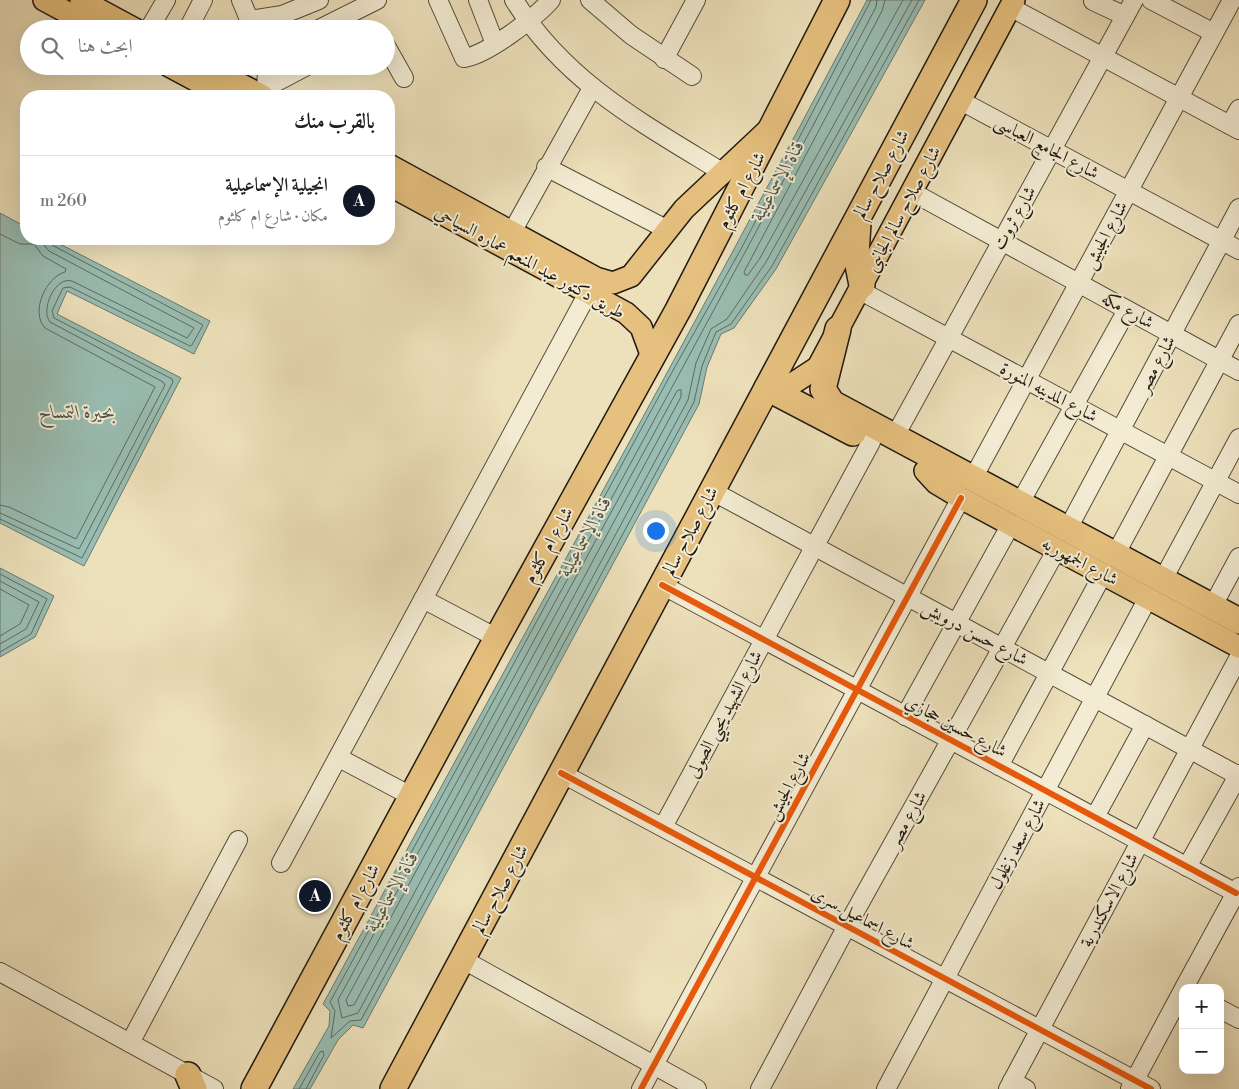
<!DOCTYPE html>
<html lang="ar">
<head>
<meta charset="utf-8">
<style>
	:root { --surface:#fff; --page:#f6f6f6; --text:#202124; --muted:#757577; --line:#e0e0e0; --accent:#111827 }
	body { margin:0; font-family:"Libre Bodoni",Amiri,serif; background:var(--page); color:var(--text); direction:rtl }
	.controls { position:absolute; right:15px; bottom:15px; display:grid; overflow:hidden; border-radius:10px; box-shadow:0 5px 20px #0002 }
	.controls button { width:45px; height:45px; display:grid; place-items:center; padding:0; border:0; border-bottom:1px solid var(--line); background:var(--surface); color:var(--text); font:25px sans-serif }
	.you { position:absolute; left:655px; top:530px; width:18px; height:18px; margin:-12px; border:4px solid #fff; border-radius:50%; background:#1a73e8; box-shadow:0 0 0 8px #1a73e833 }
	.badge { display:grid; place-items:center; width:32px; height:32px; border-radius:50%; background:var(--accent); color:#fff; font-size:16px; font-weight:700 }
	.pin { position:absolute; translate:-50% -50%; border:2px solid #fff; box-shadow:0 1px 5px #0006 }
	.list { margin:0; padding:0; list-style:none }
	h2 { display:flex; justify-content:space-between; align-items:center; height:65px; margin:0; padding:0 20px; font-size:21px }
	h2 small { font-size:16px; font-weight:400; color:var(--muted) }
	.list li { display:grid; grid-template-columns:32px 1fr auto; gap:15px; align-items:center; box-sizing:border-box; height:90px; padding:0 20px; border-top:1px solid var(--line) }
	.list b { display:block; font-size:19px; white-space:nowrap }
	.list p { margin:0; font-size:16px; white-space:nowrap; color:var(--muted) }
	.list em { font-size:16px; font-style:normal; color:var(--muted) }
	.icon { flex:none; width:28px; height:28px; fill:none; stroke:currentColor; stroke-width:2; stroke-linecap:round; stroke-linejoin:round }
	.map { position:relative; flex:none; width:1239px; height:1089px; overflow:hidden; direction:ltr }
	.search { position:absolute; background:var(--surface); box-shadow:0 5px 20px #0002; left:20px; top:20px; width:375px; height:55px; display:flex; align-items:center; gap:12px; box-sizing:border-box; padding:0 18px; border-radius:28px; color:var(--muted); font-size:19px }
	.panel { position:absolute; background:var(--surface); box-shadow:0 5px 20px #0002; left:20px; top:90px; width:375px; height:155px; border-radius:20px; direction:rtl }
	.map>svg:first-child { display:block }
</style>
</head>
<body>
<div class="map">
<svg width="1239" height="1089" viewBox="0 0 1239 1089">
	<rect width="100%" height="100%" fill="#ede1bb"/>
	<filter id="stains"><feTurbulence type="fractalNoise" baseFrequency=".004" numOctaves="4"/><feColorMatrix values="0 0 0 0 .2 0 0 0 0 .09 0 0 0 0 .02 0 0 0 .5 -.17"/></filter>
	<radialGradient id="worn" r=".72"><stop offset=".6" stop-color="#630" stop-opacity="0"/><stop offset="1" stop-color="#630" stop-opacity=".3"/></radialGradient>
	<!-- water -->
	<g fill="#99bdb2" stroke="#697b72">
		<path d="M867 0H925L776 269 734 328 721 334 707 367 699 404 363 1028 353 1025 338 1040 310 1089H293L329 1026 330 1011 323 1004C504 670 689 337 867 0Z"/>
		<polygon points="0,213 26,227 26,239 50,239 210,321 194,354 67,291 57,314 181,378 84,566 0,523"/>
		<polygon points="0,568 54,596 35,637 0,657"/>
	</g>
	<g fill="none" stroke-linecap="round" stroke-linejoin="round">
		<!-- shore -->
		<g stroke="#5d6b62" stroke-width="1">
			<polyline points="871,0 741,249 671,374 330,1002 335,1011 331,1038 350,1021 361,1020 694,402 702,366 716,332 731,324 772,266 919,0"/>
			<path d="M877 0 876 7C700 340 517 670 338 1000L342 1018 358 1013 688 400 696 363 711 329 727 319 766 262 912 0"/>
			<polyline points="885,0 882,11 744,272 745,275 748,275 760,258 903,0"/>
			<path d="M0 234 20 244H34L43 256 66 269 65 272C46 277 30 312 45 328L155 387 76 539 9 507 0 505"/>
			<polygon points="681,390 681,397 354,1005 348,1006 346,1000 677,391"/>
			<path d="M0 513 79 549 165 385 163 382 50 322C40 310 55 276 72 281L187 338 194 328 49 251 44 245 42 239"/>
			<polyline points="0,519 82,558 173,382 172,379 54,318 52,311 63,288 70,287 190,346 192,345 203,325 52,245 49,239"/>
			<polyline points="0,574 47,599 31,634 0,652"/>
			<polyline points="0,581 39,602 26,629 0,644"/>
			<polyline points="0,589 29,605 20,624 0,636"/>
			<polyline points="299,1089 320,1052 323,1051 324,1055 306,1089"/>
		</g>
		<defs>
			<g id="minor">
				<polyline points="241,0 253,29"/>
				<path d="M438 0 464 58C487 55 536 17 551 0"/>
				<polyline points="478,0 495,44"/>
				<path d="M514 0C565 82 642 123 722 172"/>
				<polyline points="590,0 631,35 692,76"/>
				<polyline points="1151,0 1214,33"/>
				<polyline points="1093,1 1125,16"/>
				<polyline points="1010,7 1239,130"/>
				<polyline points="250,20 282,15 319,0"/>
				<polyline points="149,29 166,0"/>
				<polyline points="188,29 203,0"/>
				<polyline points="319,29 377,0"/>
				<polyline points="386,46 404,78"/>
				<polyline points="664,59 696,0"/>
				<polyline points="267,87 307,66"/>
				<polyline points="266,96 267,66"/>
				<polyline points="961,101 1239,250"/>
				<polyline points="1230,125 1239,109"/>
				<polyline points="546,167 666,229"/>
				<polyline points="912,192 1239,371"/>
				<polyline points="512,232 592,88"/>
				<polyline points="859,290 1239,494"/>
				<polyline points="895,436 1134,0"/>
				<polyline points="978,469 1232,0"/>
				<polyline points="712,491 1239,776"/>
				<polyline points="1025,494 1127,310"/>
				<polyline points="1073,519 1239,208"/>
				<polyline points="1121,544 1239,324"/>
				<polyline points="1168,570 1239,438"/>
				<polyline points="662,585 1236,893"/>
				<polyline points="1217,598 1239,557"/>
				<polyline points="423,599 497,638"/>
				<polyline points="905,716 1011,524"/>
				<polyline points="339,758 411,796"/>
				<polyline points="999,766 1103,574"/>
				<polyline points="561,773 1151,1089"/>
				<polyline points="1095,817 1145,725"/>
				<polyline points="663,827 871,442"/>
				<polyline points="281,863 588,293"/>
				<polyline points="1187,867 1239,774"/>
				<polyline points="462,959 697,1089"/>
				<polyline points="0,972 214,1089"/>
				<polyline points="1184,988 1239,887"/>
				<polyline points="1220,1009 1239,1019"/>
				<polyline points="130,1043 238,840"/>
				<polyline points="1012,1081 1026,1089"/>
				<polyline points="641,1089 961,498"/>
				<polyline points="760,1089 847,926 1057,549"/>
				<polyline points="886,1089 1148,598"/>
				<polyline points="1008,1089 1239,657"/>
				<polyline points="1130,1089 1183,990"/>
			</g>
			<g id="major">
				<polyline points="44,0 98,29"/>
				<polyline points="81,0 135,29"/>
				<polyline points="169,66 225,96"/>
				<polyline points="205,66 263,96"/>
				<polyline points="389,165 596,278 613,283 631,276 684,209 768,130"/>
				<polyline points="389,185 626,313 641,327 652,357"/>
				<polyline points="767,388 792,384 818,367 1014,0"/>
				<polyline points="925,471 936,483 961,498 1239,647"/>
			</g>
			<g id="highway">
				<polyline points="858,223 856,255 862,285"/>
				<polyline points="838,329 823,389 832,403 1239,621"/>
				<polyline points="767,388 853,433"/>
				<polyline points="188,1075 194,1089"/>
				<polyline points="254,1089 497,638 678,310 837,0"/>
				<polyline points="393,1089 974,0"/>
			</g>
		</defs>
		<!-- minor casing -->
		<use href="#minor" stroke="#544b3c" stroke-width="20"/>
		<!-- major casing -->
		<use href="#major" stroke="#211911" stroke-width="24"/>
		<!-- highway casing -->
		<use href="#highway" stroke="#211911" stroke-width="28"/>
		<!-- minor -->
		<use href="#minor" stroke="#f3ecd3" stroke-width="18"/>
		<!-- major -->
		<use href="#major" stroke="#e6c07e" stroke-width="21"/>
		<!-- highway -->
		<use href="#highway" stroke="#e6c07e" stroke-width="25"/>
		<defs>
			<g id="cycleway">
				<polyline points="662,585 1236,893"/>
				<polyline points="561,773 1151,1089"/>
				<polyline points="641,1089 961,498"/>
			</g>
		</defs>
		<!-- cycleway casing -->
		<use href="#cycleway" stroke="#f3ecd3" stroke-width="9"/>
		<!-- cycleway -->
		<use href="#cycleway" stroke="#e8590c" stroke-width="6"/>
	</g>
	<g text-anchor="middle" stroke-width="4" stroke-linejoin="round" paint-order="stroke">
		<!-- street labels -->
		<g font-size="18" fill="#211911" stroke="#f3ecd3">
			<text transform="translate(1047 147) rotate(28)" y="6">شارع الجامع العباسى</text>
			<text transform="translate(881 174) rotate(-62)" y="6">شارع صلاح سالم</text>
			<text transform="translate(741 190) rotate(-62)" y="6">شارع ام كلثوم</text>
			<text transform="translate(903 209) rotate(-62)" y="6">شارع صلاح سالم الجانبى</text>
			<text transform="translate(1014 218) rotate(-61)" y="6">شارع ثروت</text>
			<text transform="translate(1105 235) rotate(-62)" y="6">شارع الجيش</text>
			<text transform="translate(530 262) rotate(29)" y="6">طريق دكتور عبد المنعم عماره السياحي</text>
			<text transform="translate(1128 310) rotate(29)" y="6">شارع مكه</text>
			<text transform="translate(1156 364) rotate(-62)" y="6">شارع مصر</text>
			<text transform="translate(1049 392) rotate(28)" y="6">شارع المدينه المنورة</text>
			<text transform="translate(690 531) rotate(-62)" y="6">شارع صلاح سالم</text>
			<text transform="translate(548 545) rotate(-61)" y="6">شارع ام كلثوم</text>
			<text transform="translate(1080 561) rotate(28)" y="6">شارع الجمهوريه</text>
			<text transform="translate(975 633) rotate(28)" y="6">شارع حسن درويش</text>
			<text transform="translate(724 714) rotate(-62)" y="6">شارع الشهيد يحيي الصولى</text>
			<text transform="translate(956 726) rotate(28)" y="6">شارع حسين حجازي</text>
			<text transform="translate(788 786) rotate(-62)" y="6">شارع الجيش</text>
			<text transform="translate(907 819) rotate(-61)" y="6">شارع مصر</text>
			<text transform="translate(1017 844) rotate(-62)" y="6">شارع سعد زغلول</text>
			<text transform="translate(500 889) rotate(-62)" y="6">شارع صلاح سالم</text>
			<text transform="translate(1109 900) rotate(-62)" y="6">شارع الاسكندرية</text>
			<text transform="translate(355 902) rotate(-62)" y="6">شارع ام كلثوم</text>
			<text transform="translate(863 918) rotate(28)" y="6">شارع اسماعيل سرى</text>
		</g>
		<!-- water labels -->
		<g font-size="19" font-style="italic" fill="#4b5249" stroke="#f3ecd3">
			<text transform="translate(777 180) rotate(-61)" y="7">قناة الإسماعيلية</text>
			<text x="77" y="418">بحيرة التمساح</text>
			<text transform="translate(584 536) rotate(-61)" y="7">قناة الإسماعيلية</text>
			<text transform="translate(391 891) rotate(-61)" y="7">قناة الإسماعيلية</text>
		</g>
	</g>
	<rect width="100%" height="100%" filter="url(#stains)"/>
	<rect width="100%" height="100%" fill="url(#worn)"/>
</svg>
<div class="controls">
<button>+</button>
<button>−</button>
</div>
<div class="you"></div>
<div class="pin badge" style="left:315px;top:896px">A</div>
<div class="search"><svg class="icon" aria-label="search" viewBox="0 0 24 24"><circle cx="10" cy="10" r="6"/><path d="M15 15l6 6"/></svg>ابحث هنا</div>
<section class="panel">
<h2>بالقرب منك<small></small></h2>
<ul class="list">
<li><span class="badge">A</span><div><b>انجيلية الإسماعيلية</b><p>مكان · شارع ام كلثوم</p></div><em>260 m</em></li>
</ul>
</section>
</div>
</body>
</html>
